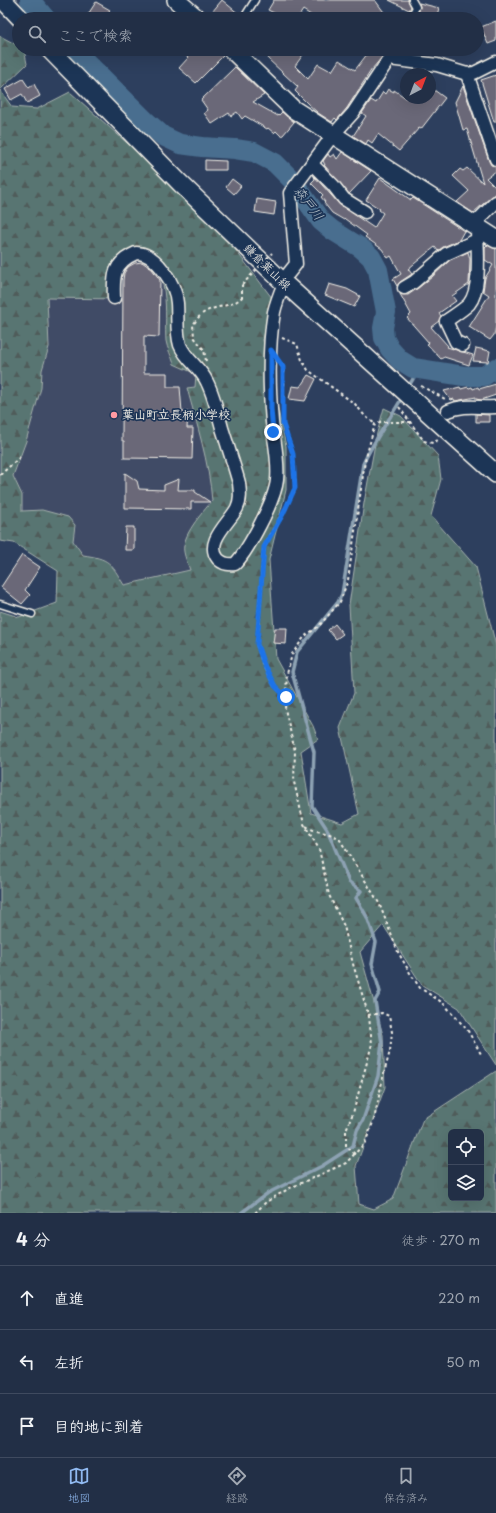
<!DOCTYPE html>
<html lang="ja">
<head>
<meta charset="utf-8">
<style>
	:root { --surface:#222f46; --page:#2a374d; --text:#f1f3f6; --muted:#a2a9b3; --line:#3f4a5f; --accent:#90b9f0 }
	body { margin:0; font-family:"Playpen Sans","Klee One",sans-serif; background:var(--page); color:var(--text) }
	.controls { position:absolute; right:12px; bottom:12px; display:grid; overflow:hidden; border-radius:6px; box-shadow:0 4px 16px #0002 }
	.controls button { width:36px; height:36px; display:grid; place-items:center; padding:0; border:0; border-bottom:1px solid var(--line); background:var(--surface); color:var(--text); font:20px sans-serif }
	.compass { position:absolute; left:400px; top:68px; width:36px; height:36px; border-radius:50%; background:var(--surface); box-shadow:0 4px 16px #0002; rotate:42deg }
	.stop { position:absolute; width:12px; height:12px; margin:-9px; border:3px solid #1a73e8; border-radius:50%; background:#fff }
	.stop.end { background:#1a73e8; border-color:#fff; box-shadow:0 1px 4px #0008 }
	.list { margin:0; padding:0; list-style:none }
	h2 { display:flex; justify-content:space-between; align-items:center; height:52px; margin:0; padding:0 16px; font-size:17px }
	h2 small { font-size:13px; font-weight:400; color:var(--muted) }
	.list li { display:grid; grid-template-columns:26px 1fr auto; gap:12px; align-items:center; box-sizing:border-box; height:64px; padding:0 16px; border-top:1px solid var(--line) }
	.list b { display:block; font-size:15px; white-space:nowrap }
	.list em { font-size:13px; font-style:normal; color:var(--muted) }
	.icon { flex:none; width:22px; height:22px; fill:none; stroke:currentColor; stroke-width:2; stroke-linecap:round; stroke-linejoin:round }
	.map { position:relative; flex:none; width:496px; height:1213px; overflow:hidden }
	.search { position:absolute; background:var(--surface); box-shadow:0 4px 16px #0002; left:12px; right:12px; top:12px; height:44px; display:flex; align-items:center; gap:10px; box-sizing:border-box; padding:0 14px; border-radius:22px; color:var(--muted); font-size:15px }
	.sheet { height:244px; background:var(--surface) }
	nav { display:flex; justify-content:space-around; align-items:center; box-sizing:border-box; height:56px; border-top:1px solid var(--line); background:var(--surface); font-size:11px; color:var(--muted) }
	nav a { display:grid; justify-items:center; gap:2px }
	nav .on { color:var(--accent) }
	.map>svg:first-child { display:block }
</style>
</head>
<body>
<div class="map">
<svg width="496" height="1213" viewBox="0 0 496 1213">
	<defs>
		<pattern id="forest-firs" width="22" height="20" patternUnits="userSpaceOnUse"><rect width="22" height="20" fill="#587472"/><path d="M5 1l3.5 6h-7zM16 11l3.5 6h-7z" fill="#505c5a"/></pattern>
	</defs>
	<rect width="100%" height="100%" fill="#2d3f5e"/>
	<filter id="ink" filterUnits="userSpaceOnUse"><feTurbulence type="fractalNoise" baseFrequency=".025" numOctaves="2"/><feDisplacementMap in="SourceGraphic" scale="8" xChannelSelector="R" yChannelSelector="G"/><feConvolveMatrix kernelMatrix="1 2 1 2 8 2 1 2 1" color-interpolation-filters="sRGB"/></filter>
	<g filter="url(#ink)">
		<!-- built -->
		<polygon fill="#404b66" points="137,260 145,260 153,267 162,279 167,308 166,342 196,373 195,387 187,389 205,453 211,482 212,501 197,519 183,551 190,570 124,585 113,566 101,558 83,555 73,541 75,525 42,510 22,511 22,495 13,476 26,441 41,388 42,370 49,347 47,297 117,299 120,276 125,265"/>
		<!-- forest -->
		<path fill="url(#forest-firs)" stroke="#a6b2ad" fill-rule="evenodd" d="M0 36 19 46V49H24L27 64 0 90 12 107 37 109 70 92 174 185 228 240 272 298 263 340 286 446V490L269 560 276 659 313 726 318 739 301 751 311 813 342 823 359 814 340 728 354 693 349 605 364 503 377 433 384 408 401 416 438 456 441 479 431 516 476 567 496 646V1065L459 1008 422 985 383 925 360 952 383 1035 385 1087 356 1166 359 1204 374 1209 393 1199 423 1119 496 1071V1213H0V611L19 617 57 603 58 571 14 543 0 541ZM137 260C173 261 164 317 166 341 167 348 172 357 174 364L196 374 195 387 187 388C197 425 209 462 212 501 202 513 181 536 184 552 185 558 188 564 190 570L124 585C110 562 110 559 83 555L73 541 75 525 68 517 42 510 22 511V495L13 476 26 441 41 388 42 370 49 347 47 298 118 299 120 276 125 265ZM451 1132H481V1198H451Z"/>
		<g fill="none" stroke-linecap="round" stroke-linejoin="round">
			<!-- stream -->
			<g stroke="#8da2b3" stroke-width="3.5">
				<polyline points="407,389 413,379 413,368"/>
				<path d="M241 1213 268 1193 322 1166 353 1146 357 1130 363 1120 378 1076 382 1043 375 1001 380 992 372 964 376 942 367 917 356 898 361 891 349 882 327 829 312 806 314 752 292 672 297 652 338 602 342 594 363 464C374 440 390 419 403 396"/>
			</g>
			<!-- river -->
			<g stroke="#486e8f" stroke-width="20">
				<polyline points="30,0 46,19"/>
				<polyline points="73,49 147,122 163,136 180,144 202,147 235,149 254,152 275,163 292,180 321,221 332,230 361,248 371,257 378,270 386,312 383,328 384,338 390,349 400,360 413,368 464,376 484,376 496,368"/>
			</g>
		</g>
		<!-- building -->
		<g fill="#6b6778" stroke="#f4f1e8">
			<polygon points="222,0 240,15 239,19 221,19 212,12"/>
			<polygon points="274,0 375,0 389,19 377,19 372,13 368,19 317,19 303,10 297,19 286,19 268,10"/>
			<polygon points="389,0 408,0 411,7 409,10"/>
			<polygon points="96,2 110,10 108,12 117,19 85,19"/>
			<polygon points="419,3 439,8 436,19 427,19 418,14 420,7"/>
			<polygon points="496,21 496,41 488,44 481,27"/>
			<polygon points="179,49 215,49 223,56 196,83 179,68 188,58"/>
			<polygon points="280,49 307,49 295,66 308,79 318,64 329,70 330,69 332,71 339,60 355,70 371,49 389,49 372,69 347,108 337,120 335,118 332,122 318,113 308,104 295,91 298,87 268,59 273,52"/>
			<polygon points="235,67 264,95 253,102 278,116 282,112 294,122 283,135 281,136 276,131 274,133 268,128 267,129 245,116 242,119 237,112 231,116 229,113 212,124 204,113 208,110 201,100"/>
			<polygon points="496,75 496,122 494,122 481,80"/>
			<polygon points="23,79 29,88 34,84 40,96 27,103 22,94 11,100 5,89"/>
			<polygon points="463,86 489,161 491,165 495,166 496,169 496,171 486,178 496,188 496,194 491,197 473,213 457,202 469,191 453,176 460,169 463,171 467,168 483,183 467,129 463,130 455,102"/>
			<polygon points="430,87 445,98 421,129 419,128 399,151 378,134 372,143 368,140 366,144 353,136 366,116 362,113 371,100 376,103 383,92 385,94 388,89 394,92 394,90 406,98 430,98"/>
			<polygon points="342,152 371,171 349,194 324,165 325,165 323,161 328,154 330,157 334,154 337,159"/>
			<polygon points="205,160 226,161 226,170 205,170"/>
			<polygon points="314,176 340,205 374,228 383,213 379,210 380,209 366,200 380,178 411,200 413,198 464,231 459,240 443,247 438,251 435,247 426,254 408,269 412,274 400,282 397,286 393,279 401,274 391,256 388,258 382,249 365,237 367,235 345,219 344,220 332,213 324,203 325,202 321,197 323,195 311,183 315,179"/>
			<polygon points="232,179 241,186 234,194 226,187"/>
			<polygon points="257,199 276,202 274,215 255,212"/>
			<polygon points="487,245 496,249 496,326 494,335 490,340 469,327 489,295 483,291 485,278 493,265 485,260 485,247"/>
			<polygon points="468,252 470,259 469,284 452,296 456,301 439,313 441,316 439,321 431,327 448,346 447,347 473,355 469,365 444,357 441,359 427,344 429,343 407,318 411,314 400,294 408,295 418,288 432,277 450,260"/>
			<polygon points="142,262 152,269 160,280 159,337 144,336 144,373 167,373 167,387 180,387 182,412 188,412 187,428 193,428 192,459 124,458 124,441 122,441 123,280 124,273 128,267 135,263"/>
			<polygon points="329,284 347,289 360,296 354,307 325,295"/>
			<polygon points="476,348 490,351 488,362 473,361"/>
			<polygon points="308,375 316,379 305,401 289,399 292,386 300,387"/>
			<polygon points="496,384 496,395 481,400 476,399 476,397 455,401 454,399 451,400 444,391 460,387 461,389 468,387 469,388 472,387 473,389 478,387 479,389"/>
			<polygon points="476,414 489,415 489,422 476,422"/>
			<polygon points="125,473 137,481 139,489 164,490 164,485 179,479 178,490 195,490 195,492 210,502 191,502 191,509 125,508"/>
			<polygon points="126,527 134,527 134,550 125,550"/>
			<polygon points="22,555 40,567 25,590 30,595 22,604 1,587"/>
			<polygon points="335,624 343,634 336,639 328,630"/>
			<polygon points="275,628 287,628 286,644 273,643"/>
		</g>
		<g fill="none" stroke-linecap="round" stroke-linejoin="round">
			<defs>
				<g id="lane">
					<polyline points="243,19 255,0"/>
					<polyline points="410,19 416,7 412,0"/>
					<polyline points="389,59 394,49"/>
					<polyline points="0,604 32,614"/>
				</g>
				<g id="street">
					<polyline points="467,74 496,159"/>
					<polyline points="312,164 333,185 344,199 365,212"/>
					<polyline points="473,225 496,202"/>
					<polyline points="288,274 296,264 290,193 333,135 353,113 389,59 437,65 467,74 474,73 496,62"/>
					<polyline points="404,288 414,282 446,254 477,240"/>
					<path d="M114 298C113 276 113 263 136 253 156 252 176 285 177 303 178 317 176 332 180 345 186 360 201 368 207 382 214 396 218 413 222 428 228 447 234 465 239 483 240 492 241 500 237 508 230 522 204 542 218 559 223 564 228 565 235 564 249 549 275 500 277 480 279 460 274 442 272 422 269 387 268 348 274 312 276 303 280 293 284 283"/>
					<path d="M463 345 456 342 446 321C453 316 463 310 469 304 482 288 477 247 477 227"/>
					<path d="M448 411C465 404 478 408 496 407"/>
				</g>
				<g id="secondary">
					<polyline points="3,0 21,19"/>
					<polyline points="176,0 198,19"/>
					<polyline points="49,49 180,183 284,283 496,474"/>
					<polyline points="231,49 293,109 496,239"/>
				</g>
			</defs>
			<!-- lane casing -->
			<use href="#lane" stroke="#f4f1e8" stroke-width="9"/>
			<!-- street casing -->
			<use href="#street" stroke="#f4f1e8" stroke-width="15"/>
			<!-- secondary casing -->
			<use href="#secondary" stroke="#f4f1e8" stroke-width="20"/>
			<!-- path -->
			<g stroke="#f4f1e8" stroke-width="2" stroke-dasharray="3 3" stroke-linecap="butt">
				<polyline points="282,338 297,344 302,360 308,370 355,404 365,416 375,424"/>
				<path d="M206 361 204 350 194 337 193 325C195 322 198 317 201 315 213 304 231 309 242 297V285"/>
				<polyline points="281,365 283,367 283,404"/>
				<polyline points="421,386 447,400"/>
				<polyline points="399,407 424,441 433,443 438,440"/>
				<polyline points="286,432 293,454 295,488 283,514 264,547 257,644 263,665 275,686 286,697"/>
				<polyline points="0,475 21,456"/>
				<path d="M306 826C318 835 330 830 340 840L379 903 398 952 410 973 420 988 443 1003 453 1014 468 1031 481 1054"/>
				<polyline points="355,1154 346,1146 346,1130 353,1113 372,1044 369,1017 353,964 344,926 329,895 319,849 304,824 294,782 295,751 285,709 287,674 292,654 305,636 319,626 340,602 348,580 365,461 375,424 380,422 414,422"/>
				<polyline points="255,1213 266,1202 290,1188 346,1163 365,1143 374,1120 383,1077 390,1051 392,1032 389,1016 382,1013 368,1015"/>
			</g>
			<!-- lane -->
			<use href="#lane" stroke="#1d3557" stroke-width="6"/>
			<!-- street -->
			<use href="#street" stroke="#1d3557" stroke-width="12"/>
			<!-- secondary -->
			<use href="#secondary" stroke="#1d3557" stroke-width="17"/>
			<!-- path-bridge -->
			<polyline stroke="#f4f1e8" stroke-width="2" stroke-dasharray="3 3" stroke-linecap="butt" points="242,285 272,253"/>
		</g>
	</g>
	<g fill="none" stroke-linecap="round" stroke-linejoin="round" filter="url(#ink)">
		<!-- route -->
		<polyline stroke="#1a73e8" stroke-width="5" points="273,432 271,409 271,350 283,367 283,424 293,454 295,488 283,514 264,547 257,644 264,665 275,686 286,697"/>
	</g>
	<!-- markers -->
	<circle fill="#ff9aa2" stroke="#1d3557" stroke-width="1.5" cx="114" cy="415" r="4"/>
	<g text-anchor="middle" stroke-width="3.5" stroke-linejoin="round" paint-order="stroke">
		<!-- street labels -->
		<g font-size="12" fill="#f4f1e8" stroke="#1d3557">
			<text transform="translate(267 267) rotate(44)" y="4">鎌倉葉山線</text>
		</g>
		<!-- poi labels -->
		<g font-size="12" font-weight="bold" fill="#f4f1e8" stroke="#1d3557" text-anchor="start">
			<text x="122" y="419">葉山町立長柄小学校</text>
		</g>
		<!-- water labels -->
		<g font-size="13" font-style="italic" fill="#b8c3c9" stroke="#1d3557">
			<text transform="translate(309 203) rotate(53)" y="5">森戸川</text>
		</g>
	</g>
</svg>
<div class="controls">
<button><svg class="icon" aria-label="locate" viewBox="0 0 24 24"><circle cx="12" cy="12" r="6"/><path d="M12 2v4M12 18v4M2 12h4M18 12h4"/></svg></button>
<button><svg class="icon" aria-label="layers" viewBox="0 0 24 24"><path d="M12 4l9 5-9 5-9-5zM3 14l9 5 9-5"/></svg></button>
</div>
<svg class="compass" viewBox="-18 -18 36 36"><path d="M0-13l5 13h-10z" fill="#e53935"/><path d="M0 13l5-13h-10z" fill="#a2a9b3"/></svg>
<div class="stop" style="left:286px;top:697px"></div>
<div class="stop end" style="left:273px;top:432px"></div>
<div class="search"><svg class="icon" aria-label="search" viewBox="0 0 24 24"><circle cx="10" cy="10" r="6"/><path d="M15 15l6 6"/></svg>ここで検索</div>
</div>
<section class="sheet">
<h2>4 分<small>徒歩 · 270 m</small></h2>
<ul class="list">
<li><svg class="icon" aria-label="ahead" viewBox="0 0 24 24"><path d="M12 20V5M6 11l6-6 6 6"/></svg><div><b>直進</b></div><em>220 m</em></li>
<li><svg class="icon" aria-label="left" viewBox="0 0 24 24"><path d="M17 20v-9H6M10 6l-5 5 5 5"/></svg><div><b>左折</b></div><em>50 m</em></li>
<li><svg class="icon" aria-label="arrive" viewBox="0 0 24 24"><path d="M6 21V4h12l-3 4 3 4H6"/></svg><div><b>目的地に到着</b></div></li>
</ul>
</section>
<nav>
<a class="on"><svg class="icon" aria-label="map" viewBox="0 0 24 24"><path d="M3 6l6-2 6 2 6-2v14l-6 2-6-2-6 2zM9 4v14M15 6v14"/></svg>地図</a>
<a><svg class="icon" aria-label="directions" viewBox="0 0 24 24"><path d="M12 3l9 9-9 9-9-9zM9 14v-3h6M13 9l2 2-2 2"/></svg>経路</a>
<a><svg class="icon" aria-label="saved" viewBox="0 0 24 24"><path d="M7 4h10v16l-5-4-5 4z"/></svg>保存済み</a>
</nav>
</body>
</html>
